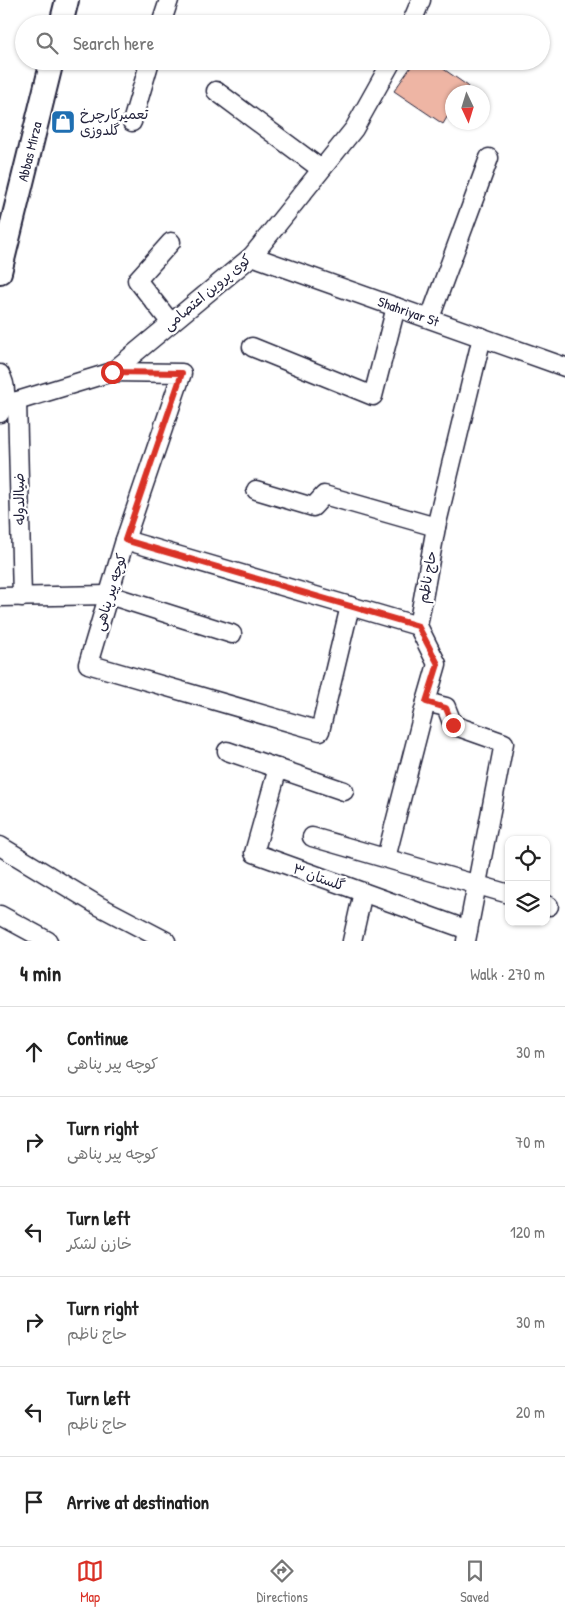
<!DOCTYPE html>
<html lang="en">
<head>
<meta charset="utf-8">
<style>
	:root { --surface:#fff; --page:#f6f6f6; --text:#222; --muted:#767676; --line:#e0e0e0; --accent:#d93025 }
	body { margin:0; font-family:"Patrick Hand","Playpen Sans Arabic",sans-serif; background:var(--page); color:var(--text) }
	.controls { position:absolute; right:15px; bottom:15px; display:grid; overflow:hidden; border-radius:10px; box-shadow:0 1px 4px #0004 }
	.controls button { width:45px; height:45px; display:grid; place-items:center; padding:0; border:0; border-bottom:1px solid var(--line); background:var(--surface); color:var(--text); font:25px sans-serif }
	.compass { position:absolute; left:445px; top:85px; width:45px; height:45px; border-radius:50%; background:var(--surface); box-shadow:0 1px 4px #0004; rotate:176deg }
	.stop { position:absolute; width:15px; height:15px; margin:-11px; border:4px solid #d93025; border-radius:50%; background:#fff }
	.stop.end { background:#d93025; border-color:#fff; box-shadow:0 1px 5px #0008 }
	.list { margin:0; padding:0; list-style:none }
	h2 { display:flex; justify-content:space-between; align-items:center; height:65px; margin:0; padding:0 20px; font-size:21px }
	h2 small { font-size:16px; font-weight:400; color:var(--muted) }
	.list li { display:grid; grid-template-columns:32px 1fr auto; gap:15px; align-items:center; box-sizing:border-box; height:90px; padding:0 20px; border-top:1px solid var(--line) }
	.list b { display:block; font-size:19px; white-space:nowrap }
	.list p { margin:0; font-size:16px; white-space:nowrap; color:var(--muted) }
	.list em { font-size:16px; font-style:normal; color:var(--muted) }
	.icon { flex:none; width:28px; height:28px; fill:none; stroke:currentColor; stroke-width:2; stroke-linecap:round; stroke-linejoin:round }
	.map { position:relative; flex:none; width:565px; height:941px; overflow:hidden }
	.search { position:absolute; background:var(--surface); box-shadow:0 1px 4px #0004; left:15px; right:15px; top:15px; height:55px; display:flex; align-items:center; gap:12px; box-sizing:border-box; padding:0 18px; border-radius:28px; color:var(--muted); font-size:19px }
	.sheet { height:605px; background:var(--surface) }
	nav { display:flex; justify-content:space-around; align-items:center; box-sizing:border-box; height:70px; border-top:1px solid var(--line); background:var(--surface); font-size:14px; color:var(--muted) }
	nav a { display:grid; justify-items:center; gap:2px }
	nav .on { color:var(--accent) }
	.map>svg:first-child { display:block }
</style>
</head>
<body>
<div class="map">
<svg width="565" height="941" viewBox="0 0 565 941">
	<rect width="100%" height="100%" fill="#fff"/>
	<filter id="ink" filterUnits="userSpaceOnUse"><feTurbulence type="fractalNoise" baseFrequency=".02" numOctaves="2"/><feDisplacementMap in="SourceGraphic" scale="10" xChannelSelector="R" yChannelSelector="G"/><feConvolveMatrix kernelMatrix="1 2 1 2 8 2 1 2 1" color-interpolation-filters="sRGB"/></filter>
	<g filter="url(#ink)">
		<!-- building -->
		<polygon fill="#eeb5a4" stroke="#22223b" points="415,61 432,61 468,86 464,92 452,92 452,109 443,124 394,91"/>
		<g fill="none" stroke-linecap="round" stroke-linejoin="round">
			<defs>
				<g id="minor">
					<polyline points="161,24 169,0"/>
					<polyline points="411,24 421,0"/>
					<polyline points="216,91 321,169"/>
					<polyline points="132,122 150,61"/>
					<path id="s1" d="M252 256 565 367"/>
					<polyline points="430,318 489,158"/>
					<polyline points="171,323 137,280 171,242"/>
					<polyline points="252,347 373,396 396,307"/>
					<polyline points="112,372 182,373 125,540 88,664 320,731 350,606"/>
					<path d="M0 374C7 386 6 400 0 413"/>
					<polyline points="17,401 22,597"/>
					<polyline points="4,405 112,372 252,256 354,129 392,61"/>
					<polyline points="256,490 313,507 324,495 436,527"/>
					<polyline points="125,540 418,626"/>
					<polyline points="0,597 109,595 232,634"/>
					<polyline points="426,702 446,707 453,725 504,743 466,941"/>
					<polyline points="227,751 344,791"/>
					<polyline points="278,768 254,853 468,930"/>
					<polyline points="312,837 509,894"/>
					<polyline points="0,846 99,906 166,941"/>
					<polyline points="386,858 426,702 437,664 418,626 436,527 482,337"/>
					<polyline points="546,905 549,906"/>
					<polyline points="0,915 48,941"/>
					<polyline points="352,941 363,892"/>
				</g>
				<g id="major">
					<polyline points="61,24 67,0"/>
					<path id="s2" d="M0 272 52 61"/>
				</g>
			</defs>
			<!-- minor casing -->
			<use href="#minor" stroke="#22223b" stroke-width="21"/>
			<!-- major casing -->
			<use href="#major" stroke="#22223b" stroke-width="26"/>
			<!-- minor -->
			<use href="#minor" stroke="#fff" stroke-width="18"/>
			<!-- major -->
			<use href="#major" stroke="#fff" stroke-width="22"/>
		</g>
	</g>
	<g fill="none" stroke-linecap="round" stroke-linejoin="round" filter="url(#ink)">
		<!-- route -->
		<polyline stroke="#d93025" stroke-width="6" points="112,372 182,373 125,540 418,626 438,664 426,702 446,708 453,725"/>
	</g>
	<!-- icons -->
	<defs>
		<symbol id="shop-square" viewBox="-11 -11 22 22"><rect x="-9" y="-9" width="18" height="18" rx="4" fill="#1f6fb2" stroke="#fff"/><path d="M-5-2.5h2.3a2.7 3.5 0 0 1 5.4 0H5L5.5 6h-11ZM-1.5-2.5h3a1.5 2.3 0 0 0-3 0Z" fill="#fff"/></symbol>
	</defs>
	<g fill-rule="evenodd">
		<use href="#shop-square" x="49" y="108" width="28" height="28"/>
	</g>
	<g text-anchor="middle" stroke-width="4.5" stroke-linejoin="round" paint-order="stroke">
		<!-- poi labels -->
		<g font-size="14" fill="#22223b" stroke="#fff" text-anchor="start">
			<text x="80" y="119">تعمیرکارچرخ<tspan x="80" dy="16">گلدوزی</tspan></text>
		</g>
		<!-- street labels -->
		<g font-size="14" fill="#22223b" stroke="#fff">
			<text dy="5" stroke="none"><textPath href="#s2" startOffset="124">Abbas Mirza</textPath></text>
			<text transform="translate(207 292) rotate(-40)" y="5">کوی پروین اعتصامی</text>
			<text dy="5" stroke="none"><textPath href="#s1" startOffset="166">Shahriyar St</textPath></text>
			<text transform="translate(19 499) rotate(-91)" y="5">ضیاالدوله</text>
			<text transform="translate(427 577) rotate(-80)" y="5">حاج ناظم</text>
			<text transform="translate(110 592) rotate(-73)" y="5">کوچه پیر پناهی</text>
			<text transform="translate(319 877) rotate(20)" y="5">گلستان ۳</text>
		</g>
	</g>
</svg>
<div class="controls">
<button><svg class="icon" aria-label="locate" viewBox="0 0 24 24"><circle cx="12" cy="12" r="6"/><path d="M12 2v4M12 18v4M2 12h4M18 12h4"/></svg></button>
<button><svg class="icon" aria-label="layers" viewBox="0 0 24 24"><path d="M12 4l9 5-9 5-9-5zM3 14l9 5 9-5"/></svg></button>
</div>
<svg class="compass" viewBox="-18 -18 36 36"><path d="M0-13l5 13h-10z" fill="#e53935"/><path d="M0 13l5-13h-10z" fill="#767676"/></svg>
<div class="stop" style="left:112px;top:372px"></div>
<div class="stop end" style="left:453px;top:725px"></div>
<div class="search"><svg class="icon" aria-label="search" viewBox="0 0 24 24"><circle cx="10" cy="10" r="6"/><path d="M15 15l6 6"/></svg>Search here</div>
</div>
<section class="sheet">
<h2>4 min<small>Walk · 270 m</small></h2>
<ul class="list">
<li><svg class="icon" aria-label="ahead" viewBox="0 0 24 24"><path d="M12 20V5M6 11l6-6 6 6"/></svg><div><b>Continue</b><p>کوچه پیر پناهی</p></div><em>30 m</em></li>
<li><svg class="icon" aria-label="right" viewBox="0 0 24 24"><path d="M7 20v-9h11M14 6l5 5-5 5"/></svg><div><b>Turn right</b><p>کوچه پیر پناهی</p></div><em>70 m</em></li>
<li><svg class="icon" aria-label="left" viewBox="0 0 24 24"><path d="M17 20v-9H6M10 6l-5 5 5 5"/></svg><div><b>Turn left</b><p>خازن لشکر</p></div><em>120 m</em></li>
<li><svg class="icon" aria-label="right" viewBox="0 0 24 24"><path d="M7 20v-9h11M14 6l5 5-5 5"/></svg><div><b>Turn right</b><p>حاج ناظم</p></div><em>30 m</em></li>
<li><svg class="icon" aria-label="left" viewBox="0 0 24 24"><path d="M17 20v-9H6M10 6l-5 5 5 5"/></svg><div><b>Turn left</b><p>حاج ناظم</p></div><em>20 m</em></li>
<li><svg class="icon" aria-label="arrive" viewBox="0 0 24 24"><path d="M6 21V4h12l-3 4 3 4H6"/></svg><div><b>Arrive at destination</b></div></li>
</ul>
</section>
<nav>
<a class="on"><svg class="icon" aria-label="map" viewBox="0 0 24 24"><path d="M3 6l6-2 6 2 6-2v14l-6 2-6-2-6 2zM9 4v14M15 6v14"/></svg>Map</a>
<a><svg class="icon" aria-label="directions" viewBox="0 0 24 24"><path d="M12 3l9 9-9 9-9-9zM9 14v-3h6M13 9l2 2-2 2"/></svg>Directions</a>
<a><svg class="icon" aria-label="saved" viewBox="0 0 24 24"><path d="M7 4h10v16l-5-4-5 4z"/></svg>Saved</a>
</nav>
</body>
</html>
